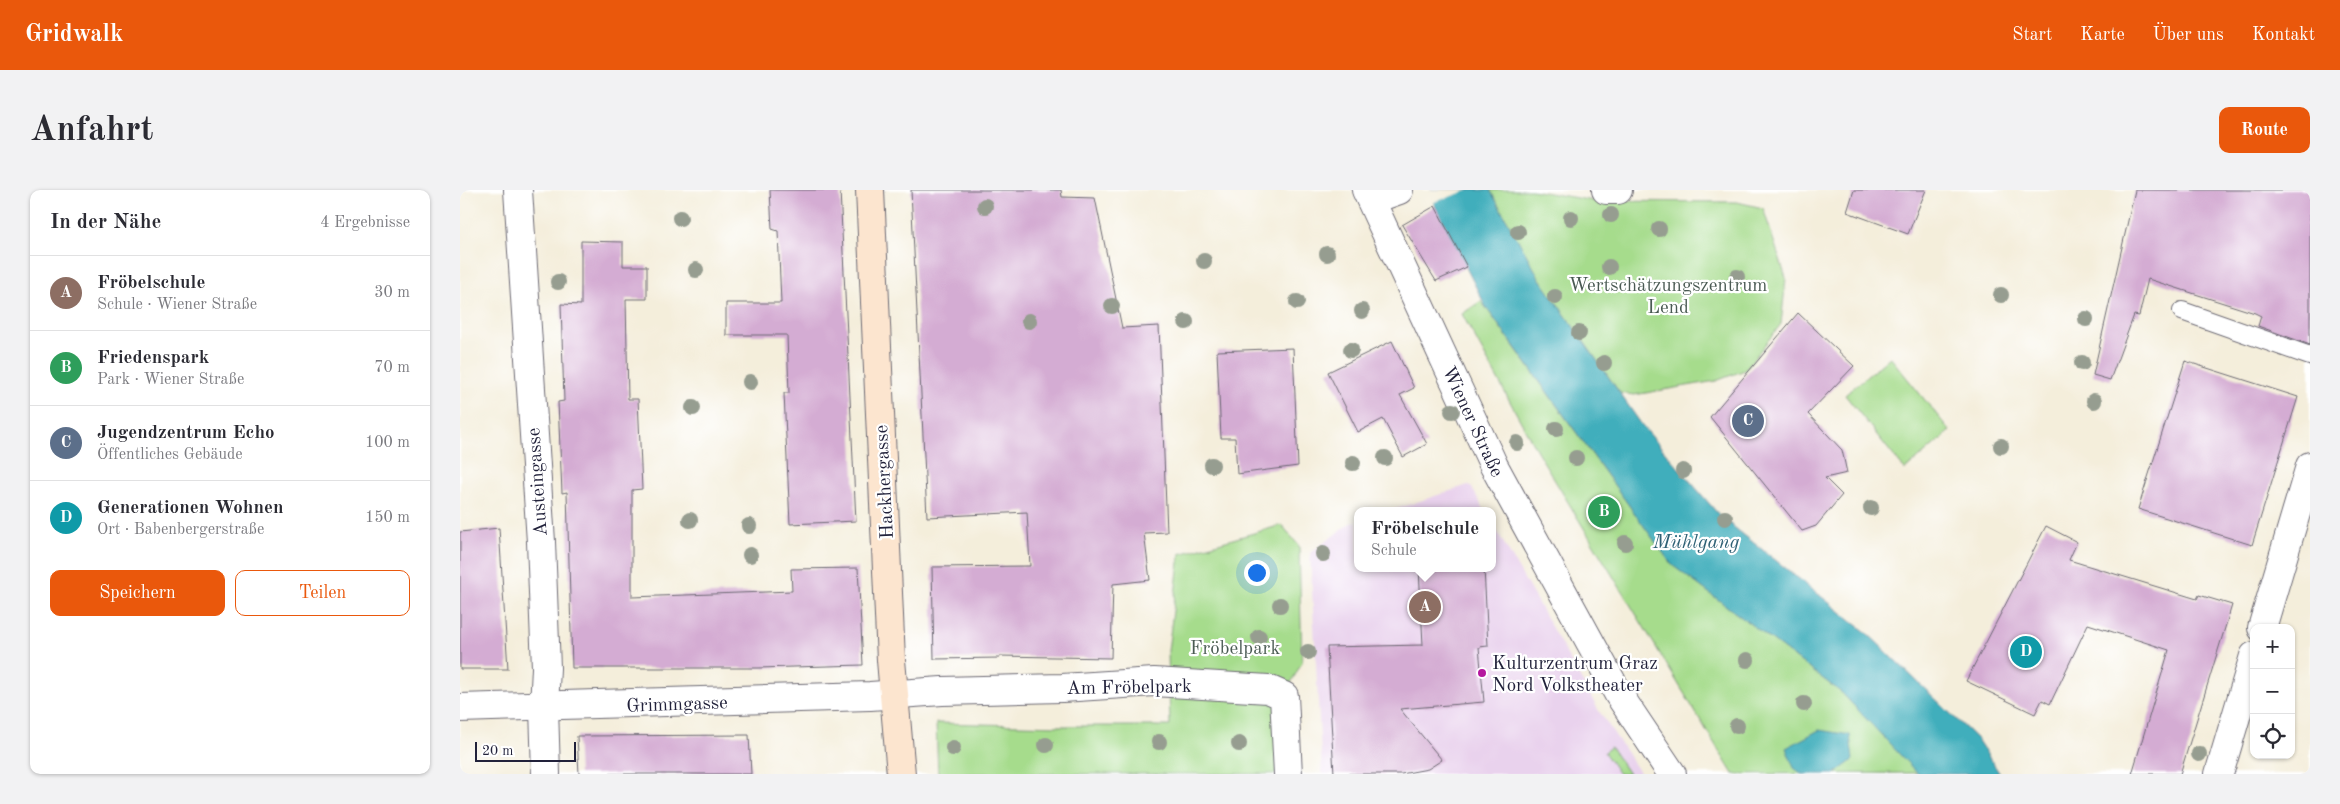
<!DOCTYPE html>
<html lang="de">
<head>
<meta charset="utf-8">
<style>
	:root { --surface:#fff; --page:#f2f2f3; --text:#2b2b33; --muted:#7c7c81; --line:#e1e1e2; --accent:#ea580c }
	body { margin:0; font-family:"Old Standard TT",serif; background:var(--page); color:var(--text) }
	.controls { position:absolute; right:15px; bottom:15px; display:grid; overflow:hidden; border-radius:10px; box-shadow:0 1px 4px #0004 }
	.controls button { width:45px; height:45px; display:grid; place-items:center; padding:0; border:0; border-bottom:1px solid var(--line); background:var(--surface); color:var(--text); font:25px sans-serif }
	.scale { position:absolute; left:15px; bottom:12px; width:101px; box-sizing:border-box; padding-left:5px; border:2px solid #22223b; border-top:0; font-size:14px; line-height:18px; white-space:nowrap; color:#22223b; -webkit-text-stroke:4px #fff; paint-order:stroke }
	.you { position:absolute; left:796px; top:382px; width:18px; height:18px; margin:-12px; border:4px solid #fff; border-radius:50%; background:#1a73e8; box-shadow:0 0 0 8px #1a73e833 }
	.badge { display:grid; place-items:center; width:32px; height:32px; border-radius:50%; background:var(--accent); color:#fff; font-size:16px; font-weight:700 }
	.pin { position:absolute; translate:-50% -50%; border:2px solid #fff; box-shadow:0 1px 5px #0006 }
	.popup { position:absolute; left:894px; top:317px; width:142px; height:65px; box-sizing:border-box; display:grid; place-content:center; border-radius:10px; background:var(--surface); filter:drop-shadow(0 1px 4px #0005); font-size:16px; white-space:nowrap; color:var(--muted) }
	.popup b { font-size:19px; color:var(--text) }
	.popup::after { content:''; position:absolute; left:50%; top:100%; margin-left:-10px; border:10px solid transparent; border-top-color:var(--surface) }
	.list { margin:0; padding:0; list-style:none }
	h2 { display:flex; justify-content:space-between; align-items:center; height:65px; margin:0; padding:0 20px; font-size:21px }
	h2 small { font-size:16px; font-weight:400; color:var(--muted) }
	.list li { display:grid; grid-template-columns:32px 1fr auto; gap:15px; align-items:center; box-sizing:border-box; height:75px; padding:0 20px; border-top:1px solid var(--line) }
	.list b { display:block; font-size:19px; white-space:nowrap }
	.list p { margin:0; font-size:16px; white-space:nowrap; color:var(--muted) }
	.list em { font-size:16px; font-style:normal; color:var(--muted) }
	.actions { display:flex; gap:10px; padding:15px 20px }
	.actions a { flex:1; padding:11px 0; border:1px solid var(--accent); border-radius:10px; text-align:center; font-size:18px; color:var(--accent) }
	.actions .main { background:var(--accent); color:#fff }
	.icon { flex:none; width:28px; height:28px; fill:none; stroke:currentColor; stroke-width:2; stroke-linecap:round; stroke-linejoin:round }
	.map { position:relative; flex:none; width:1850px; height:584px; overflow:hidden; border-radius:10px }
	header { display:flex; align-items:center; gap:30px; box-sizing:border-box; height:70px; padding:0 25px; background:var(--accent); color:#fff }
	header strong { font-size:24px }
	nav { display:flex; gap:28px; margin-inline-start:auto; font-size:18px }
	.intro { display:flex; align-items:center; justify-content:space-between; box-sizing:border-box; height:120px; padding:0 30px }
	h1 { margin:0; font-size:35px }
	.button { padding:12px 22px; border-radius:10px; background:var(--accent); color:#fff; font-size:18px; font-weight:700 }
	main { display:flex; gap:30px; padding:0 30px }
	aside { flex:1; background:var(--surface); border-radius:10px; box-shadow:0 1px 4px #0004 }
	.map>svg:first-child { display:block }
</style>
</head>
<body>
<header>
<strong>Gridwalk</strong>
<nav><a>Start</a><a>Karte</a><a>Über uns</a><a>Kontakt</a></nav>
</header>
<div class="intro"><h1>Anfahrt</h1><a class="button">Route</a></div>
<main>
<aside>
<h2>In der Nähe<small>4 Ergebnisse</small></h2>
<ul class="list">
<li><span class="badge" style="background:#8d6e63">A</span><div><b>Fröbelschule</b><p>Schule · Wiener Straße</p></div><em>30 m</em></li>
<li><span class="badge" style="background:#2e9e5b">B</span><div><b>Friedenspark</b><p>Park · Wiener Straße</p></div><em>70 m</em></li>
<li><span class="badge" style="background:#5c6f8a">C</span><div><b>Jugendzentrum Echo</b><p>Öffentliches Gebäude</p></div><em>100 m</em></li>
<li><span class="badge" style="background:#0f9aa8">D</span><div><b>Generationen Wohnen</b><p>Ort · Babenbergerstraße</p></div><em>150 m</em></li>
</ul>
<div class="actions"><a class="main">Speichern</a><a>Teilen</a></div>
</aside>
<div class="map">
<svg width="1850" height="584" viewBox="0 0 1850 584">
	<rect width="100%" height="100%" fill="#fff"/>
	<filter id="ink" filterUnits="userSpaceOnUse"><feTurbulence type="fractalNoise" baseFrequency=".02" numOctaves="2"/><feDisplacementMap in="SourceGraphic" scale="10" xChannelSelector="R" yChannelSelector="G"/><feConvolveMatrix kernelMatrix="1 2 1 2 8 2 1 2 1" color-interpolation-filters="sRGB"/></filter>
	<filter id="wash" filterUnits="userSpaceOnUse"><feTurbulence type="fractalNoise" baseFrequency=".0096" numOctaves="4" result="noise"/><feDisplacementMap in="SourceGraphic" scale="20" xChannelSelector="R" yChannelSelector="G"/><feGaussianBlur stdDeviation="1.12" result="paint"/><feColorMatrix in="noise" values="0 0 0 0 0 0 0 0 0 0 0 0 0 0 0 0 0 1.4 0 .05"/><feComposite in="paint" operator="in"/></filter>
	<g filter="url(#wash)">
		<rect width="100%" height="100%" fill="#f4eedb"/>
		<!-- built -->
		<g fill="#e9d2ed">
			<polygon points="1008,295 1012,298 1025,321 930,321"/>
			<polygon points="897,331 898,378 1032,378 1033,334 1139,521 1181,584 862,584 850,363 889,334"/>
		</g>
		<!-- green -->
		<g fill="#a6dc8c" stroke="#647f64">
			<polygon points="1030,0 1072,0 1134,11 1277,12 1303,18 1326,88 1321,134 1285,180 1256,191 1174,205 1160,203 1080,89"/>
			<polygon points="1021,111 1212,375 1382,503 1458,583 1273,584 1077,261 1002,124"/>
			<polygon points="1430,167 1490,241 1445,280 1385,205"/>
			<polygon points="822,335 839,356 842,472 824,506 828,584 478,584 476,533 602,536 710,536 708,461 720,364"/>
			<polygon points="1151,557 1169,584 1159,584 1144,562"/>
		</g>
		<!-- water -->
		<g fill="#3faebc" stroke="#30687c">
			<polygon points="970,0 1030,0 1080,89 1182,235 1260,326 1406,442 1517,549 1540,584 1458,584 1382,503 1212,375 1026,117 975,16"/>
			<polygon points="1359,540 1390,545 1393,570 1374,584 1342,584 1334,578 1326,558"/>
		</g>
		<!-- pier -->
		<polygon fill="#f4eedb" points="968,0 1009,0 972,13"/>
		<g id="blocks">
			<!-- building -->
			<g fill="#d4acd3">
				<polygon points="310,0 380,0 396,331 330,334 324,203 329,203 327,145 266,145 266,113 321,113 318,41 312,39"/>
				<polygon points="451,0 601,0 602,7 635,8 662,138 699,136 707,342 684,343 690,390 653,394 651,468 539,466 540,468 474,469 472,377 570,376 567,322 467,327"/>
				<polygon points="1394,0 1466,0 1448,44 1387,22"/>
				<polygon points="1675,0 1850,0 1850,155 1798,136 1801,126 1795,123 1688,89 1679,126 1674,125 1650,190 1633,185"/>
				<polygon points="975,16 1007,77 976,91 942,35"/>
				<polygon points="121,51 163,52 163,76 187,76 187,109 166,109 168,209 178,209 182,299 172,300 172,407 332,401 331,379 398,378 403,475 298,478 112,478 107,302 102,303 98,212 104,211 101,114 121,115"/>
				<polygon points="1338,123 1394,176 1348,224 1382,260 1387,283 1365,288 1382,305 1356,336 1342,341 1250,227"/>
				<polygon points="932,151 954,198 940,205 967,254 943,267 923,229 898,242 868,182"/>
				<polygon points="833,158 838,276 777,284 775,248 761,248 757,161"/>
				<polygon points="1725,171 1838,207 1792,355 1678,319"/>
				<polygon points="1586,336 1617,352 1609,370 1737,409 1739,405 1772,415 1720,584 1672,584 1709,460 1628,434 1590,514 1582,510 1575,524 1506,491"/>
				<polygon points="39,338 48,479 0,479 0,342"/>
				<polygon points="959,378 1024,378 1028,456 1019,457 1024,512 940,519 982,570 968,579 941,584 874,584 867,457 963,455"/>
				<polygon points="289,545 291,584 119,584 117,546"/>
			</g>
		</g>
	</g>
	<g filter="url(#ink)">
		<use href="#blocks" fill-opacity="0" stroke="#6c6973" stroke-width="1"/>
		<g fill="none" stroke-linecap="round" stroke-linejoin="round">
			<defs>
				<polyline id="lane" points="1722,121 1850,166"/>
				<g id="street">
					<polyline points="58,0 81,352 86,478 84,517 86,584"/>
					<polyline points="906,0 1034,276 1159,505 1212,584"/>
					<polyline points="1146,0 1158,0"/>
					<polyline points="911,10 939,0"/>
					<polyline points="1802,438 1850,276"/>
					<polyline points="0,518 410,506 482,501 602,498 694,492 808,499 824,506 828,584"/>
					<polyline points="1759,584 1794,466"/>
				</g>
				<polyline id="secondary" points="410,0 431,470 441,584"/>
			</defs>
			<!-- lane casing -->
			<use href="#lane" stroke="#6c6973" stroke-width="20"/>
			<!-- street casing -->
			<use href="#street" stroke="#6c6973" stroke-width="30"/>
			<!-- secondary casing -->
			<use href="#secondary" stroke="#6c6973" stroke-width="30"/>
			<!-- lane -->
			<use href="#lane" stroke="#fff" stroke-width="18"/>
			<!-- street -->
			<use href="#street" stroke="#fff" stroke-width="28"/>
			<!-- secondary -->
			<use href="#secondary" stroke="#fce5cf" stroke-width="28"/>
		</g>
		<!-- trees -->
		<g fill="#969d90">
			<circle cx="525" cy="16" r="8"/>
			<circle cx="1151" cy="25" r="8"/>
			<circle cx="220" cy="28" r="8"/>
			<circle cx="1111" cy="28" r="8"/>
			<circle cx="1199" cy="39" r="8"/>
			<circle cx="1058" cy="42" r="8"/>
			<circle cx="867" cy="64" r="8"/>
			<circle cx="744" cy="71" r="8"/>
			<circle cx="1149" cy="77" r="8"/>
			<circle cx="236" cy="80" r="8"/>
			<circle cx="1277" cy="87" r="8"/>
			<circle cx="98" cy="92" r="8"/>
			<circle cx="1541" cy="105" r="8"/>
			<circle cx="1095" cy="107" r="8"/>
			<circle cx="837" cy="112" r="8"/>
			<circle cx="652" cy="116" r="8"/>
			<circle cx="902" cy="121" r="8"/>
			<circle cx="1626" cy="129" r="8"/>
			<circle cx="569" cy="131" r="8"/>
			<circle cx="726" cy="132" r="8"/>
			<circle cx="1119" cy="143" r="8"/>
			<circle cx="891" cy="160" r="8"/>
			<circle cx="1144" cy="173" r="8"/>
			<circle cx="1622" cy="173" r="8"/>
			<circle cx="290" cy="192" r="8"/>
			<circle cx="1634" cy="211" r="8"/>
			<circle cx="233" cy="218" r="8"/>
			<circle cx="992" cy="221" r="8"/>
			<circle cx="1096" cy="239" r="8"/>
			<circle cx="1057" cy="253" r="8"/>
			<circle cx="1541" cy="256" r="8"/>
			<circle cx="925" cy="268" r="8"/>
			<circle cx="1116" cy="268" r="8"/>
			<circle cx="893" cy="273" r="8"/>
			<circle cx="752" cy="275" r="8"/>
			<circle cx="1223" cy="281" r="8"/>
			<circle cx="1411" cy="318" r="8"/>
			<circle cx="1265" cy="328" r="8"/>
			<circle cx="230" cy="330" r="8"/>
			<circle cx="289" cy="336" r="8"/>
			<circle cx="1165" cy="353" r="8"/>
			<circle cx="863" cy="364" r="8"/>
			<circle cx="290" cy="365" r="8"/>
			<circle cx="820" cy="415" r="8"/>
			<circle cx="799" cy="447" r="8"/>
			<circle cx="759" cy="458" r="8"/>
			<circle cx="848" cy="462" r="8"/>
			<circle cx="1287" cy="470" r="8"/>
			<circle cx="1344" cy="514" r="8"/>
			<circle cx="1277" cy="536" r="8"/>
			<circle cx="699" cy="552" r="8"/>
			<circle cx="779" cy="554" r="8"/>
			<circle cx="586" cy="555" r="8"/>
			<circle cx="493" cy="558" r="8"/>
			<circle cx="1739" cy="564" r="8"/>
		</g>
	</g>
	<!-- markers -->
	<circle fill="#b5179e" stroke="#fff" stroke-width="2" cx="1022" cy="483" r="5"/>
	<g text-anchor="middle" stroke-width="4.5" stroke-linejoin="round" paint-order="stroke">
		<!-- park labels -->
		<g font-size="19" fill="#4a5a53" stroke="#fff">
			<text x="1208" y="101">Wertschätzungszentrum<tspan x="1208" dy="22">Lend</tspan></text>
			<text x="775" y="464">Fröbelpark</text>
		</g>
		<!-- street labels -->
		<g font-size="19" fill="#22223b" stroke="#fff">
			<text transform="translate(1014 231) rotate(65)" y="7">Wiener Straße</text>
			<text transform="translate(76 292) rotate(-94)" y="7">Austeingasse</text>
			<text transform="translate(423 292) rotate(-93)" y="7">Hackhergasse</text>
			<text transform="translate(669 496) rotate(-1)" y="7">Am Fröbelpark</text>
			<text transform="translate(217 513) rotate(-2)" y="7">Grimmgasse</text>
		</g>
		<!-- poi labels -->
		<g font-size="19" fill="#22223b" stroke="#fff" text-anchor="start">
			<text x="1032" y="479">Kulturzentrum Graz<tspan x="1032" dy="22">Nord Volkstheater</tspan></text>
		</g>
		<!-- water labels -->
		<g font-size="20" font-style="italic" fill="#2f6175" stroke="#fff">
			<text x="1236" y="358">Mühlgang</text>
		</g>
	</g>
</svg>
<div class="controls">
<button>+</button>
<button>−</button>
<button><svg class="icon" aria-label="locate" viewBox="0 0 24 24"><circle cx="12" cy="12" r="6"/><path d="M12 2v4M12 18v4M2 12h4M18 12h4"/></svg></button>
</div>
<div class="scale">20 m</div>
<div class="you"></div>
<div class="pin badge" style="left:965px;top:417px;background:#8d6e63">A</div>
<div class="popup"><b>Fröbelschule</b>Schule</div>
<div class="pin badge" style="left:1144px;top:322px;background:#2e9e5b">B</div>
<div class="pin badge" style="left:1288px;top:231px;background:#5c6f8a">C</div>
<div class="pin badge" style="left:1566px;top:462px;background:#0f9aa8">D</div>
</div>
</main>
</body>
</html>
